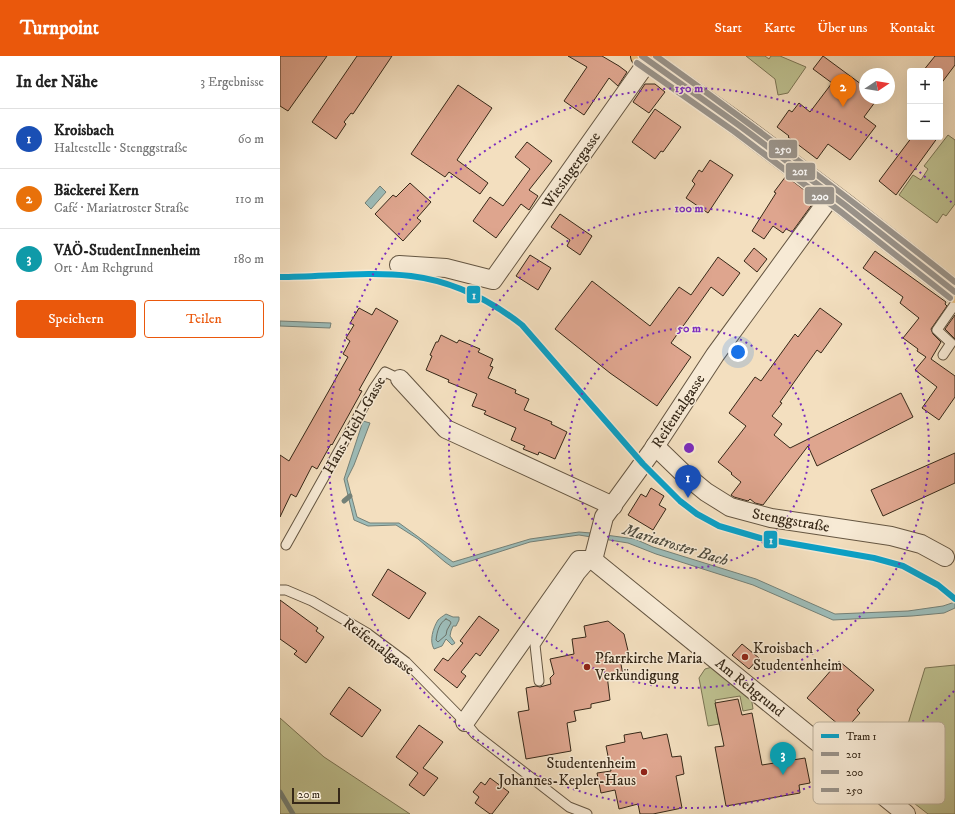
<!DOCTYPE html>
<html lang="de">
<head>
<meta charset="utf-8">
<style>
	:root { --surface:#fff; --page:#f2f2f2; --text:#222; --muted:#767676; --line:#e0e0e0; --accent:#ea580c }
	body { margin:0; font-family:"IM FELL DW Pica",serif; background:var(--page); color:var(--text) }
	.controls { position:absolute; right:12px; top:12px; display:grid; overflow:hidden; border-radius:4px; box-shadow:0 4px 16px #0002 }
	.controls button { width:36px; height:36px; display:grid; place-items:center; padding:0; border:0; border-bottom:1px solid var(--line); background:var(--surface); color:var(--text); font:20px sans-serif }
	.compass { position:absolute; left:579px; top:12px; width:36px; height:36px; border-radius:50%; background:var(--surface); box-shadow:0 4px 16px #0002; rotate:78deg }
	.scale { position:absolute; left:12px; bottom:10px; width:48px; box-sizing:border-box; padding-left:4px; border:2px solid #362818; border-top:0; font-size:11px; line-height:14px; white-space:nowrap; color:#362818; -webkit-text-stroke:3px #f7ead5; paint-order:stroke }
	.you { position:absolute; left:458px; top:296px; width:14px; height:14px; margin:-10px; border:3px solid #fff; border-radius:50%; background:#1a73e8; box-shadow:0 0 0 6px #1a73e833 }
	.badge { display:grid; place-items:center; width:26px; height:26px; border-radius:50%; background:var(--accent); color:#fff; font-size:13px; font-weight:700 }
	.pin { position:absolute; translate:-50% -33px; filter:drop-shadow(0 1px 2px #0008) }
	.pin::after { content:''; position:absolute; top:21px; width:14px; height:12px; background:inherit; clip-path:polygon(0 0,100% 0,50% 100%) }
	.list { margin:0; padding:0; list-style:none }
	h2 { display:flex; justify-content:space-between; align-items:center; height:52px; margin:0; padding:0 16px; font-size:17px }
	h2 small { font-size:13px; font-weight:400; color:var(--muted) }
	.list li { display:grid; grid-template-columns:26px 1fr auto; gap:12px; align-items:center; box-sizing:border-box; height:60px; padding:0 16px; border-top:1px solid var(--line) }
	.list b { display:block; font-size:15px; white-space:nowrap }
	.list p { margin:0; font-size:13px; white-space:nowrap; color:var(--muted) }
	.list em { font-size:13px; font-style:normal; color:var(--muted) }
	.actions { display:flex; gap:8px; padding:12px 16px }
	.actions a { flex:1; padding:9px 0; border:1px solid var(--accent); border-radius:4px; text-align:center; font-size:14px; color:var(--accent) }
	.actions .main { background:var(--accent); color:#fff }
	.map { position:relative; flex:none; width:675px; height:758px; overflow:hidden }
	header { display:flex; align-items:center; gap:24px; box-sizing:border-box; height:56px; padding:0 20px; background:var(--accent); color:#fff }
	header strong { font-size:19px }
	nav { display:flex; gap:22px; margin-inline-start:auto; font-size:14px }
	main { display:flex }
	aside { flex:1; background:var(--surface) }
	.map>svg:first-child { display:block }
</style>
</head>
<body>
<header>
<strong>Turnpoint</strong>
<nav><a>Start</a><a>Karte</a><a>Über uns</a><a>Kontakt</a></nav>
</header>
<main>
<aside>
<h2>In der Nähe<small>3 Ergebnisse</small></h2>
<ul class="list">
<li><span class="badge" style="background:#1a4fb4">1</span><div><b>Kroisbach</b><p>Haltestelle · Stenggstraße</p></div><em>60 m</em></li>
<li><span class="badge" style="background:#e8710a">2</span><div><b>Bäckerei Kern</b><p>Café · Mariatroster Straße</p></div><em>110 m</em></li>
<li><span class="badge" style="background:#0f9aa8">3</span><div><b>VAÖ-StudentInnenheim</b><p>Ort · Am Rehgrund</p></div><em>180 m</em></li>
</ul>
<div class="actions"><a class="main">Speichern</a><a>Teilen</a></div>
</aside>
<div class="map">
<svg width="675" height="758" viewBox="0 0 675 758">
	<rect width="100%" height="100%" fill="#f3dfbf"/>
	<filter id="stains"><feTurbulence type="fractalNoise" baseFrequency=".005" numOctaves="4"/><feColorMatrix values="0 0 0 0 .2 0 0 0 0 .09 0 0 0 0 .02 0 0 0 .5 -.17"/></filter>
	<radialGradient id="worn" r=".72"><stop offset=".6" stop-color="#630" stop-opacity="0"/><stop offset="1" stop-color="#630" stop-opacity=".3"/></radialGradient>
	<!-- green -->
	<g fill="#bec190" stroke="#7a7454">
		<polygon points="466,0 485,0 489,3 491,0 500,0 526,11 508,37 498,39 495,23"/>
		<polygon points="668,79 675,84 675,148 666,160 663,158 657,167 619,139 633,119 641,124 648,113 644,110"/>
		<polygon points="675,609 675,758 648,758 598,719 621,691 645,612"/>
		<polygon points="432,611 471,640 473,653 463,655 460,640 435,644 439,668 428,670 419,622 425,613"/>
		<polygon points="0,662 44,701 130,758 0,758"/>
	</g>
	<!-- water -->
	<g fill="#9dbcb8" stroke="#748178">
		<polygon points="100,130 106,136 91,153 85,147"/>
		<polygon points="0,265 51,267 50,272 0,270"/>
		<polygon points="83,365 90,367 74,409 67,423 77,461 90,467 119,467 173,506 250,483 299,476 311,477 355,483 373,491 476,523 555,558 628,555 663,550 675,546 675,552 664,557 632,560 553,564 473,529 376,498 348,487 299,479 250,486 172,511 165,506 138,483 116,469 88,470 74,464 64,423"/>
		<path d="M166 558 173 561H179V564L176 570H173L171 575 170 580 175 587 172 589 166 583 162 590 154 593C149 585 153 572 158 564 160 562 163 560 166 558Z"/>
	</g>
	<g fill="none" stroke-linecap="round" stroke-linejoin="round">
		<!-- shore -->
		<path stroke="#6a7268" stroke-width="1" d="M166 563 170 565 171 567 167 574 166 579 158 586 156 584C157 576 159 567 166 563Z"/>
		<!-- stream -->
		<g stroke="#748178" stroke-width="5">
			<polyline points="64,445 70,440"/>
			<polyline points="0,736 13,758"/>
		</g>
	</g>
	<!-- building -->
	<g fill="#dea58e" stroke="#362818">
		<polygon points="0,0 47,0 8,55 0,50"/>
		<polygon points="77,0 112,0 73,58 71,57 64,66 66,68 56,83 32,66"/>
		<polygon points="288,0 322,0 339,10 347,16 338,30 329,22 304,59 284,45 307,11"/>
		<polygon points="543,0 585,31 585,42 598,42 584,61 596,70 570,104 548,88 537,103 508,81 509,80 497,71 509,54 512,56 519,47 530,56 552,27 533,13"/>
		<polygon points="655,0 675,0 675,9 660,29 660,15 643,15"/>
		<polygon points="365,28 375,28 385,36 369,57 353,46"/>
		<polygon points="178,29 212,52 177,104 208,127 200,138 169,116 165,121 131,98"/>
		<polygon points="375,53 401,71 383,96 381,95 375,103 352,86"/>
		<polygon points="632,81 658,81 616,139 599,125"/>
		<polygon points="247,86 272,105 249,134 258,140 249,154 241,148 216,182 193,165 210,141 223,150 250,113 235,101"/>
		<polygon points="430,104 453,119 428,157 406,142 415,128 412,125 419,114 422,116"/>
		<polygon points="506,120 536,143 512,176 506,173 503,177 493,170 484,183 472,175 496,137 494,136"/>
		<polygon points="130,127 151,146 137,162 141,165 123,185 95,158 113,139 116,141"/>
		<polygon points="280,158 312,180 300,199 287,190 290,184 271,171"/>
		<polygon points="474,192 487,203 477,216 464,205"/>
		<polygon points="595,195 666,246 665,248 667,250 651,273 653,278 661,286 651,303 675,320 675,341 659,364 642,352 657,331 635,314 646,301 637,295 638,293 623,282 639,262 620,247 623,241 583,212"/>
		<polygon points="250,199 271,212 258,234 236,220"/>
		<polygon points="438,201 460,217 443,240 431,231 391,287 411,301 377,350 330,317 275,273 312,225 370,270 399,231 411,239"/>
		<polygon points="79,252 92,259 96,252 118,265 79,334 82,335 52,389 51,388 37,413 32,410 16,441 11,438 0,461 0,399 9,405 68,301 63,298 70,285 66,282 74,269 70,267"/>
		<polygon points="540,252 562,268 541,297 537,294 500,346 502,347 492,360 502,368 494,379 510,392 621,337 633,361 537,410 528,390 483,449 475,447 470,443 468,445 454,441 451,439 461,426 451,418 452,417 438,406 466,370 449,357 475,321 481,325 515,278 518,281"/>
		<polygon points="675,259 675,283 665,273"/>
		<polygon points="161,279 177,287 179,284 200,293 198,296 213,303 210,310 213,311 208,322 236,334 235,337 249,343 244,354 272,366 271,368 287,376 275,403 259,396 258,399 243,393 245,390 231,384 236,372 204,358 206,355 192,350 197,338 168,326 169,324 146,314 152,300 150,299 156,286 158,286"/>
		<polygon points="675,397 675,427 603,460 591,434"/>
		<polygon points="371,432 384,440 379,449 386,453 373,474 348,459 361,438 366,441"/>
		<polygon points="108,513 146,537 129,563 92,539"/>
		<polygon points="0,544 38,572 36,575 44,581 26,607 14,598 17,595 0,583"/>
		<polygon points="199,560 219,574 200,600 196,597 181,616 186,620 177,632 154,614 163,602 168,605 183,587 180,585"/>
		<polygon points="328,565 344,578 350,603 340,603 343,619 327,619 330,644 311,648 311,652 294,655 296,665 287,667 291,695 246,703 238,656 249,654 246,632 256,630 260,631 271,628 270,622 274,618 270,603 294,598 292,583 306,581 304,570"/>
		<polygon points="462,588 479,602 469,613 452,599"/>
		<polygon points="559,605 594,634 577,654 580,657 565,674 527,642"/>
		<polygon points="69,631 101,654 82,681 50,658"/>
		<polygon points="458,643 462,659 472,657 482,709 525,702 530,727 519,729 520,737 446,750 435,691 444,690 435,647"/>
		<polygon points="139,669 163,686 143,712 158,722 144,740 129,729 138,717 116,701"/>
		<polygon points="361,676 363,683 387,678 392,701 401,700 404,718 396,720 402,752 373,758 360,758 358,748 339,753 335,734 321,737 317,717 331,715 326,690 345,686 344,679"/>
		<polygon points="210,722 229,736 212,758 210,758 195,747 199,741 193,736 201,726 205,729"/>
	</g>
	<g fill="none" stroke-linecap="round" stroke-linejoin="round">
		<defs>
			<g id="lane">
				<polyline points="663,299 671,287 657,274 675,248"/>
				<polyline points="6,489 94,332 105,316 120,323"/>
				<polyline points="0,534 6,534 32,545 87,577 126,606 185,666 195,678 289,751 307,758"/>
				<polyline points="259,625 255,589 300,519 313,504"/>
			</g>
			<g id="street">
				<polyline points="119,209 166,212 213,224 361,15 370,5"/>
				<polyline points="120,323 166,373 333,450"/>
				<polyline points="375,390 404,418 426,436 450,451 491,462 611,480 641,488 665,501"/>
				<polyline points="313,504 324,461 372,395 435,299 546,147 554,142"/>
				<polyline points="313,504 626,758"/>
				<polyline points="185,666 299,504 313,504"/>
			</g>
			<polyline id="primary" points="362,0 460,70 566,150 675,236"/>
		</defs>
		<!-- lane casing -->
		<use href="#lane" stroke="#655642" stroke-width="11"/>
		<!-- street casing -->
		<use href="#street" stroke="#655642" stroke-width="20"/>
		<!-- primary casing -->
		<use href="#primary" stroke="#362818" stroke-width="24"/>
		<!-- lane -->
		<use href="#lane" stroke="#f7ead5" stroke-width="9"/>
		<!-- street -->
		<use href="#street" stroke="#f7ead5" stroke-width="18"/>
		<!-- primary -->
		<use href="#primary" stroke="#eac080" stroke-width="22"/>
		<defs>
			<polyline id="bus-1" points="362,0 460,70 566,150 675,236"/>
			<polyline id="bus-2" points="357,7 455,76 561,156 670,242"/>
			<path id="bus-3" d="M376 0C478 73 577 148 675 226"/>
		</defs>
		<!-- bus-1 casing -->
		<use href="#bus-1" stroke="#f7ead5" stroke-width="9"/>
		<!-- bus-2 casing -->
		<use href="#bus-2" stroke="#f7ead5" stroke-width="9"/>
		<!-- bus-3 casing -->
		<use href="#bus-3" stroke="#f7ead5" stroke-width="9"/>
		<!-- bus-1 -->
		<use href="#bus-1" stroke="#9a948c" stroke-width="6"/>
		<!-- bus-2 -->
		<use href="#bus-2" stroke="#9a948c" stroke-width="6"/>
		<!-- bus-3 -->
		<use href="#bus-3" stroke="#9a948c" stroke-width="6"/>
		<defs>
			<path id="tram-1" d="M0 221C43 221 88 215 131 220 172 225 210 244 242 269L363 408 400 445 417 458 439 470 480 482 594 502 623 510 658 529 675 543"/>
		</defs>
		<!-- tram-1 casing -->
		<use href="#tram-1" stroke="#f7ead5" stroke-width="9"/>
		<!-- tram-1 -->
		<use href="#tram-1" stroke="#08a2ca" stroke-width="6"/>
	</g>
	<!-- distance rings -->
	<g fill="none" stroke="#7b2cbf" stroke-width="2" stroke-dasharray="2 4">
		<circle cx="409" cy="392" r="120"/>
		<circle cx="409" cy="392" r="240"/>
		<path d="M674 635A360 360 0 1 1 674 149"/>
	</g>
	<!-- markers -->
	<g fill="#8f2418" stroke="#f7ead5" stroke-width="1.5">
		<circle cx="465" cy="601" r="4"/>
		<circle cx="307" cy="611" r="4"/>
		<circle cx="364" cy="716" r="4"/>
	</g>
	<g text-anchor="middle" stroke-width="3" stroke-linejoin="round" paint-order="stroke">
		<!-- street labels -->
		<g font-size="15" fill="#362818" stroke="#f7ead5">
			<text transform="translate(291 114) rotate(-55)" y="5">Wiesingergasse</text>
			<text transform="translate(398 355) rotate(-57)" y="5">Reifentalgasse</text>
			<text transform="translate(74 369) rotate(-60)" y="5">Hans-Riehl-Gasse</text>
			<text transform="translate(511 464) rotate(10)" y="5">Stenggstraße</text>
			<text transform="translate(99 590) rotate(37)" y="5">Reifentalgasse</text>
			<text transform="translate(470 631) rotate(39)" y="5">Am Rehgrund</text>
		</g>
		<!-- poi labels -->
		<g font-size="15" fill="#362818" stroke="#f7ead5" text-anchor="start">
			<text x="473" y="597">Kroisbach<tspan x="473" dy="17">Studentenheim</tspan></text>
			<text x="315" y="607">Pfarrkirche Maria<tspan x="315" dy="17">Verkündigung</tspan></text>
			<text x="356" y="712" text-anchor="end">Studentenheim<tspan x="356" dy="17">Johannes-Kepler-Haus</tspan></text>
		</g>
		<!-- water labels -->
		<g font-size="16" font-style="italic" fill="#504d40" stroke="#f7ead5">
			<text transform="translate(396 488) rotate(17)" y="6">Mariatroster Bach</text>
		</g>
	</g>
	<!-- legend -->
	<rect x="533" y="666" width="132" height="82" rx="6" fill="#f7ead5" stroke="#bdb09c" stroke-width="1"/>
	<rect x="541" y="678" width="18" height="4" fill="#08a2ca"/>
	<rect x="541" y="696" width="18" height="4" fill="#9a948c"/>
	<rect x="541" y="714" width="18" height="4" fill="#9a948c"/>
	<rect x="541" y="732" width="18" height="4" fill="#9a948c"/>
	<g font-size="11" fill="#362818">
		<text x="566" y="684">Tram 1</text>
		<text x="566" y="702">201</text>
		<text x="566" y="720">200</text>
		<text x="566" y="738">250</text>
	</g>
	<circle cx="409" cy="392" r="6" fill="#7b2cbf" stroke="#f7ead5" stroke-width="2"/>
	<g font-size="12" text-anchor="middle" font-weight="bold" fill="#7b2cbf" stroke="#f7ead5" stroke-width="3" stroke-linejoin="round" paint-order="stroke">
		<text x="409" y="36">150 m</text>
		<text x="409" y="156">100 m</text>
		<text x="409" y="276">50 m</text>
	</g>
	<g stroke="#f7ead5" stroke-width="1.5">
		<rect x="488" y="83" width="30" height="20" rx="4" fill="#9a948c"/>
		<rect x="505" y="106" width="31" height="19" rx="4" fill="#9a948c"/>
		<rect x="524" y="130" width="31" height="19" rx="4" fill="#9a948c"/>
		<rect x="186" y="229" width="15" height="19" rx="4" fill="#08a2ca"/>
		<rect x="483" y="474" width="15" height="19" rx="4" fill="#08a2ca"/>
	</g>
	<g font-size="11" text-anchor="middle" font-weight="bold" fill="#fff">
		<text x="503" y="97">250</text>
		<text x="520" y="119">201</text>
		<text x="540" y="144">200</text>
		<text x="194" y="243">1</text>
		<text x="491" y="488">1</text>
	</g>
	<rect width="100%" height="100%" filter="url(#stains)"/>
	<rect width="100%" height="100%" fill="url(#worn)"/>
</svg>
<div class="controls">
<button>+</button>
<button>−</button>
</div>
<svg class="compass" viewBox="-18 -18 36 36"><path d="M0-13l5 13h-10z" fill="#e53935"/><path d="M0 13l5-13h-10z" fill="#767676"/></svg>
<div class="scale">20 m</div>
<div class="you"></div>
<div class="pin badge" style="left:408px;top:442px;background:#1a4fb4">1</div>
<div class="pin badge" style="left:563px;top:51px;background:#e8710a">2</div>
<div class="pin badge" style="left:503px;top:719px;background:#0f9aa8">3</div>
</div>
</main>
</body>
</html>
